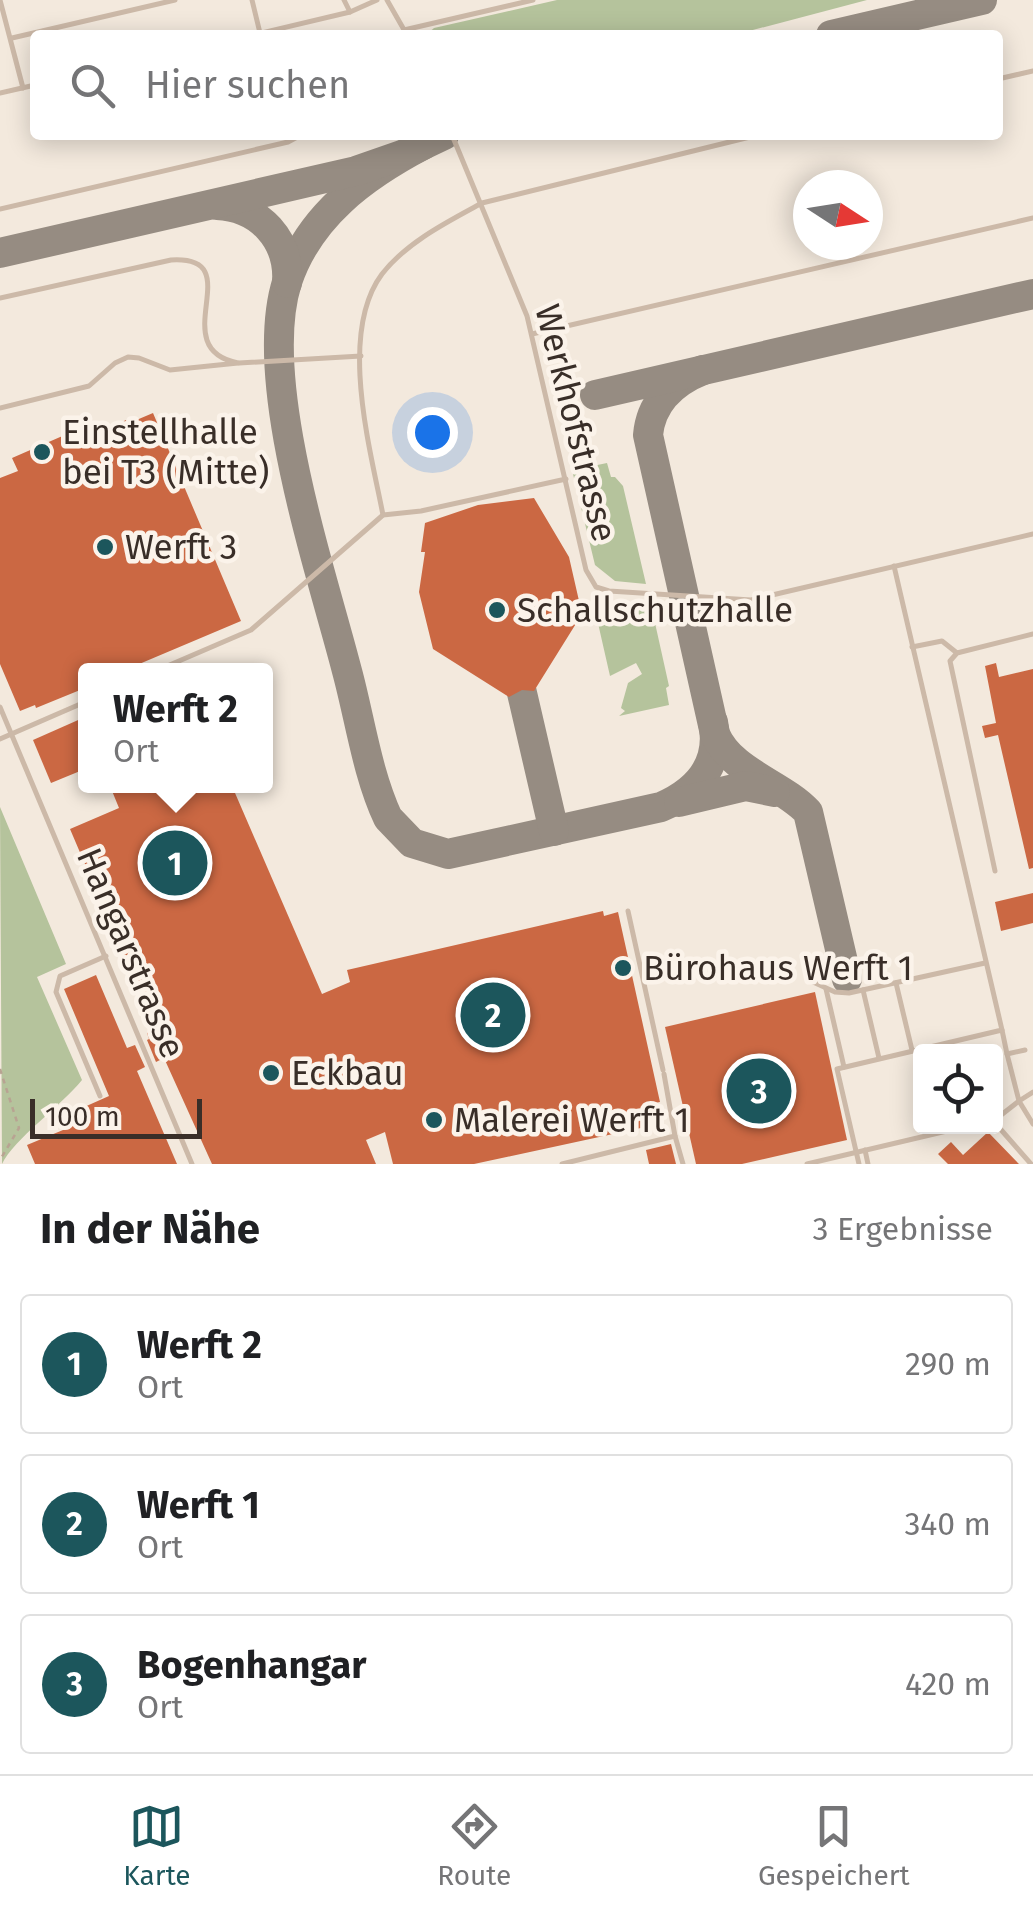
<!DOCTYPE html>
<html lang="de">
<head>
<meta charset="utf-8">
<style>
	:root { --surface:#fff; --page:#f2f2f2; --text:#202124; --muted:#757577; --line:#e0e0e0; --accent:#1c565c }
	body { margin:0; font-family:"Fira Sans",sans-serif; background:var(--page); color:var(--text) }
	.controls { position:absolute; right:30px; bottom:30px; display:grid; overflow:hidden; border-radius:10px; box-shadow:0 5px 25px #0003 }
	.controls button { width:90px; height:90px; display:grid; place-items:center; padding:0; border:0; border-bottom:2px solid var(--line); background:var(--surface); color:var(--text); font:50px sans-serif }
	.compass { position:absolute; left:793px; top:170px; width:90px; height:90px; border-radius:50%; background:var(--surface); box-shadow:0 5px 25px #0003; rotate:102deg }
	.scale { position:absolute; left:30px; bottom:25px; width:172px; box-sizing:border-box; padding-left:10px; border:5px solid #392e28; border-top:0; font-size:28px; line-height:35px; white-space:nowrap; color:#392e28; -webkit-text-stroke:8px #fbf3ea; paint-order:stroke }
	.you { position:absolute; left:432px; top:432px; width:35px; height:35px; margin:-25px; border:8px solid #fff; border-radius:50%; background:#1a73e8; box-shadow:0 0 0 15px #1a73e833 }
	.badge { display:grid; place-items:center; width:65px; height:65px; border-radius:50%; background:var(--accent); color:#fff; font-size:32px; font-weight:700 }
	.pin { position:absolute; translate:-50% -50%; border:5px solid #fff; box-shadow:0 2px 10px #0006 }
	.popup { position:absolute; left:78px; top:663px; width:195px; height:130px; box-sizing:border-box; display:grid; place-content:center; border-radius:10px; background:var(--surface); filter:drop-shadow(0 2px 8px #0005); font-size:32px; white-space:nowrap; color:var(--muted) }
	.popup b { font-size:38px; color:var(--text) }
	.popup::after { content:''; position:absolute; left:50%; top:100%; margin-left:-20px; border:20px solid transparent; border-top-color:var(--surface) }
	.list { margin:0; padding:0; list-style:none }
	h2 { display:flex; justify-content:space-between; align-items:center; height:130px; margin:0; padding:0 40px; font-size:42px }
	h2 small { font-size:32px; font-weight:400; color:var(--muted) }
	.list li { display:grid; grid-template-columns:65px 1fr auto; gap:30px; align-items:center; box-sizing:border-box; height:140px; margin:0 20px 20px; padding:0 20px; border:2px solid var(--line); border-radius:10px }
	.list b { display:block; font-size:38px; white-space:nowrap }
	.list p { margin:0; font-size:32px; white-space:nowrap; color:var(--muted) }
	.list em { font-size:32px; font-style:normal; color:var(--muted) }
	.icon { flex:none; width:55px; height:55px; fill:none; stroke:currentColor; stroke-width:2; stroke-linecap:round; stroke-linejoin:round }
	.map { position:relative; flex:none; width:1033px; height:1164px; overflow:hidden }
	.search { position:absolute; background:var(--surface); box-shadow:0 5px 25px #0003; left:30px; right:30px; top:30px; height:110px; display:flex; align-items:center; gap:25px; box-sizing:border-box; padding:0 35px; border-radius:10px; color:var(--muted); font-size:38px }
	.sheet { height:610px; background:var(--surface) }
	nav { display:flex; justify-content:space-around; align-items:center; box-sizing:border-box; height:140px; border-top:2px solid var(--line); background:var(--surface); font-size:28px; color:var(--muted) }
	nav a { display:grid; justify-items:center; gap:5px }
	nav .on { color:var(--accent) }
	.map>svg:first-child { display:block }
</style>
</head>
<body>
<div class="map">
<svg width="1033" height="1164" viewBox="0 0 1033 1164">
	<rect width="100%" height="100%" fill="#f3e9dd"/>
	<!-- green -->
	<g fill="#b5c39c">
		<polygon points="557,0 867,0 734,35 426,35 434,28"/>
		<polygon points="607,463 611,477 615,477 623,486 646,584 615,581 595,565 573,474 579,473 578,469"/>
		<polygon points="602,600 651,605 669,686 666,688 669,705 619,716 625,711 621,708 628,683 642,674 636,663 610,676 595,610"/>
		<path d="M0 807 66 964 37 977 82 1080C61 1106 14 1139 2 1164Z"/>
	</g>
	<g fill="none" stroke-linecap="round" stroke-linejoin="round">
		<!-- taxiway -->
		<g stroke="#968c82" stroke-width="30">
			<polyline points="831,35 982,0"/>
			<path d="M423 145C364 176 309 216 287 282 256 380 321 570 347 671 360 719 367 773 388 818L412 843 448 854 661 807C698 791 722 764 713 722"/>
			<path d="M217 205C260 207 290 240 287 283"/>
			<polyline points="0,253 356,171 402,155 444,135"/>
			<path d="M703 370C673 382 651 402 648 435L715 734C731 772 782 784 808 812L847 979"/>
			<polyline points="595,395 1033,294"/>
			<polyline points="512,650 554,831"/>
			<polyline points="679,802 746,786 775,792"/>
		</g>
	</g>
	<!-- building -->
	<g fill="#cb6843">
		<polygon points="153,413 241,621 125,670 85,670 85,688 36,708 35,705 20,711 0,664 0,478 18,471 12,458 67,434 72,447 119,427 118,424 126,420 127,424"/>
		<polygon points="534,498 569,557 582,614 534,691 522,690 509,697 433,649 419,592 425,552 421,552 425,523 478,505"/>
		<polygon points="996,663 999,677 1033,669 1033,868 1029,869 998,735 985,738 982,726 996,723 985,666"/>
		<polygon points="85,717 85,769 51,783 33,740"/>
		<polygon points="110,786 232,786 322,994 350,982 347,970 603,911 604,916 618,912 660,1102 645,1105 650,1126 474,1164 393,1164 385,1132 366,1140 376,1164 212,1164 164,1058 156,1062 147,1040 149,1039 147,1033 155,1029 110,923 106,925 96,899 99,897 70,829 119,808"/>
		<polygon points="1033,893 1033,923 1001,931 995,902"/>
		<polygon points="96,975 127,1048 135,1045 145,1067 137,1071 177,1164 35,1164 27,1145 87,1120 82,1108 109,1096 64,989"/>
		<polygon points="815,992 847,1140 742,1164 696,1164 665,1027"/>
		<polygon points="988,1132 1019,1164 948,1164 938,1154 951,1142 963,1155"/>
		<polygon points="671,1144 676,1164 649,1164 646,1150"/>
	</g>
	<g fill="none" stroke-linecap="round" stroke-linejoin="round">
		<!-- path -->
		<polyline stroke="#b8a392" stroke-width="2.5" stroke-dasharray="5 5" stroke-linecap="butt" points="0,1069 19,1128 0,1160"/>
		<!-- service -->
		<g stroke="#ccb9a8" stroke-width="5">
			<polyline points="0,0 23,88"/>
			<polyline points="252,0 260,33"/>
			<polyline points="344,0 350,12"/>
			<polyline points="387,0 407,35"/>
			<polyline points="404,30 533,0"/>
			<polyline points="253,35 350,12 377,0"/>
			<polyline points="12,38 175,0"/>
			<polyline points="998,79 1033,71"/>
			<polyline points="0,93 35,85"/>
			<polyline points="452,135 527,316 586,570 596,587 609,591 751,600 1033,534"/>
			<polyline points="0,209 288,142 301,135"/>
			<path d="M0 298 171 260C252 255 162 348 238 363L170 370 139 358 128 357 115 363 89 386 0 408"/>
			<polyline points="532,334 1033,218"/>
			<polyline points="239,363 361,356"/>
			<path d="M383 515C370 448 338 333 382 274 407 242 447 222 482 203L758 135"/>
			<polyline points="912,647 942,641 957,653"/>
			<polyline points="158,670 251,630 383,515 421,511 566,479"/>
			<polyline points="0,707 192,1164"/>
			<polyline points="0,739 85,702"/>
			<polyline points="995,871 950,661 957,653 1033,634"/>
			<polyline points="628,911 663,1070"/>
			<polyline points="813,982 835,992 849,993 985,963"/>
			<polyline points="896,983 912,1050"/>
			<polyline points="826,989 844,1067"/>
			<polyline points="863,990 879,1058"/>
			<polyline points="1002,1030 1007,1054"/>
			<polyline points="1033,1092 1019,1101 1033,1124"/>
			<polyline points="100,1096 56,992 60,976 106,956"/>
			<polyline points="996,1119 1019,1101 1007,1054 1025,1050"/>
			<polyline points="996,1124 1031,1164"/>
			<polyline points="675,1136 683,1164"/>
			<polyline points="865,1150 868,1164"/>
			<polyline points="562,1164 675,1136 664,1074"/>
			<polyline points="807,1164 968,1126"/>
			<polyline points="859,1164 837,1069 1002,1030 894,566"/>
		</g>
	</g>
	<!-- markers -->
	<g fill="#1c565c" stroke="#fbf3ea" stroke-width="4">
		<circle cx="42" cy="452" r="10"/>
		<circle cx="105" cy="547" r="10"/>
		<circle cx="497" cy="610" r="10"/>
		<circle cx="623" cy="968" r="10"/>
		<circle cx="271" cy="1073" r="10"/>
		<circle cx="434" cy="1120" r="10"/>
	</g>
	<g text-anchor="middle" stroke-width="9" stroke-linejoin="round" paint-order="stroke">
		<!-- street labels -->
		<g font-size="35" fill="#392e28" stroke="#fbf3ea">
			<text transform="translate(576 423) rotate(76)" y="12">Werkhofstrasse</text>
			<text transform="translate(131 953) rotate(67)" y="12">Hangarstrasse</text>
		</g>
		<!-- poi labels -->
		<g font-size="35" fill="#392e28" stroke="#fbf3ea" text-anchor="start">
			<text x="62" y="444">Einstellhalle<tspan x="62" dy="40">bei T3 (Mitte)</tspan></text>
			<text x="125" y="559">Werft 3</text>
			<text x="517" y="622">Schallschutzhalle</text>
			<text x="643" y="980">Bürohaus Werft 1</text>
			<text x="291" y="1085">Eckbau</text>
			<text x="454" y="1132">Malerei Werft 1</text>
		</g>
	</g>
</svg>
<div class="controls">
<button><svg class="icon" aria-label="locate" viewBox="0 0 24 24"><circle cx="12" cy="12" r="6"/><path d="M12 2v4M12 18v4M2 12h4M18 12h4"/></svg></button>
</div>
<svg class="compass" viewBox="-18 -18 36 36"><path d="M0-13l5 13h-10z" fill="#e53935"/><path d="M0 13l5-13h-10z" fill="#757577"/></svg>
<div class="scale">100 m</div>
<div class="you"></div>
<div class="pin badge" style="left:175px;top:863px">1</div>
<div class="popup"><b>Werft 2</b>Ort</div>
<div class="pin badge" style="left:493px;top:1015px">2</div>
<div class="pin badge" style="left:759px;top:1091px">3</div>
<div class="search"><svg class="icon" aria-label="search" viewBox="0 0 24 24"><circle cx="10" cy="10" r="6"/><path d="M15 15l6 6"/></svg>Hier suchen</div>
</div>
<section class="sheet">
<h2>In der Nähe<small>3 Ergebnisse</small></h2>
<ul class="list">
<li><span class="badge">1</span><div><b>Werft 2</b><p>Ort</p></div><em>290 m</em></li>
<li><span class="badge">2</span><div><b>Werft 1</b><p>Ort</p></div><em>340 m</em></li>
<li><span class="badge">3</span><div><b>Bogenhangar</b><p>Ort</p></div><em>420 m</em></li>
</ul>
</section>
<nav>
<a class="on"><svg class="icon" aria-label="map" viewBox="0 0 24 24"><path d="M3 6l6-2 6 2 6-2v14l-6 2-6-2-6 2zM9 4v14M15 6v14"/></svg>Karte</a>
<a><svg class="icon" aria-label="directions" viewBox="0 0 24 24"><path d="M12 3l9 9-9 9-9-9zM9 14v-3h6M13 9l2 2-2 2"/></svg>Route</a>
<a><svg class="icon" aria-label="saved" viewBox="0 0 24 24"><path d="M7 4h10v16l-5-4-5 4z"/></svg>Gespeichert</a>
</nav>
</body>
</html>
